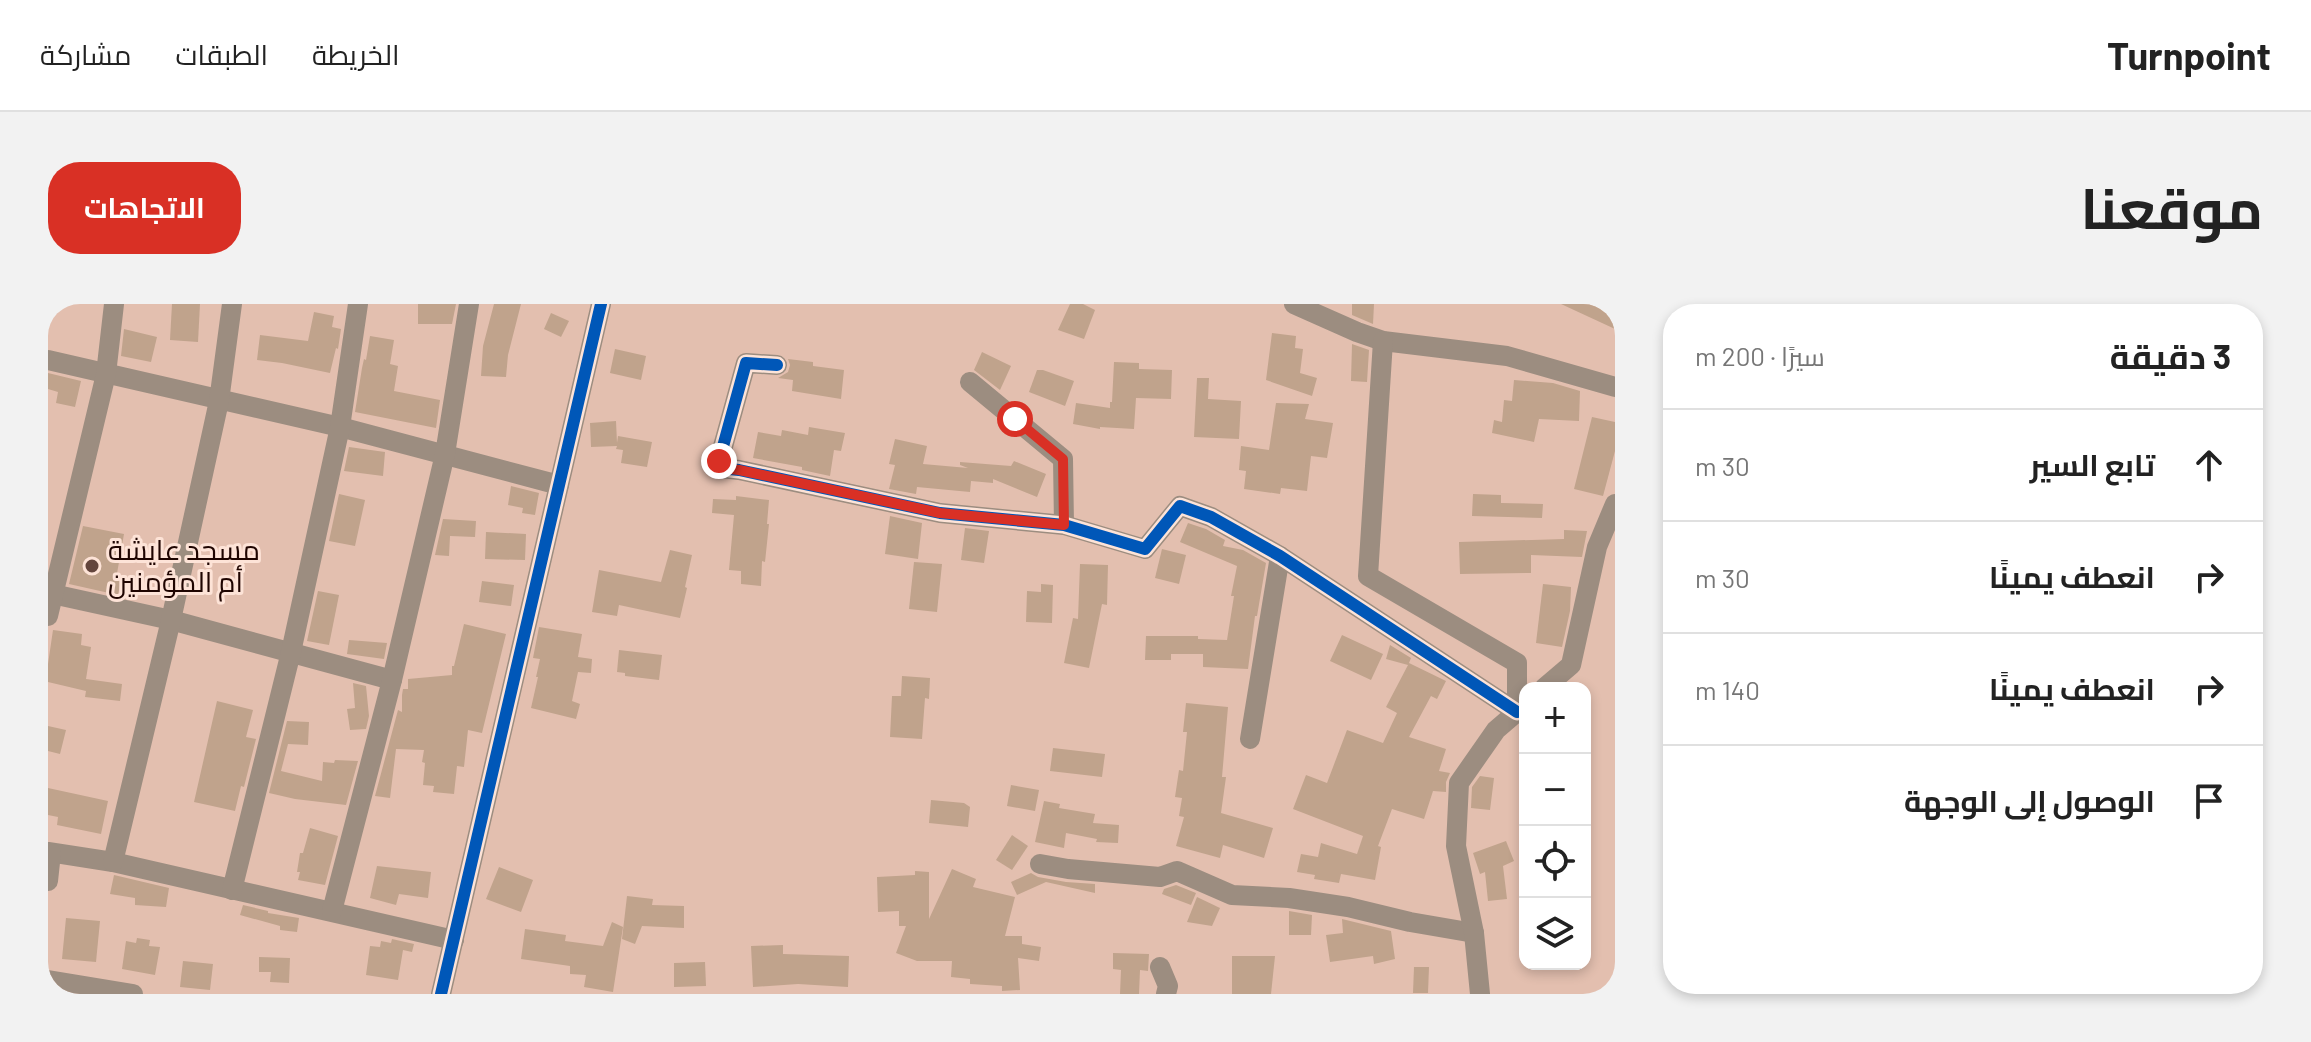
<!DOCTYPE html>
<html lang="ar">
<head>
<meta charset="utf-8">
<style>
	:root { --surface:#fff; --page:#f2f2f2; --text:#222; --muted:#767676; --line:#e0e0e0; --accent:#d93025 }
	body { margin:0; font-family:Barlow,Cairo,sans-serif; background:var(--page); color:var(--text); direction:rtl }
	.controls { position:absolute; right:24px; bottom:24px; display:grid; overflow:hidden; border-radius:16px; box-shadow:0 4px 12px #0003 }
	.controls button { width:72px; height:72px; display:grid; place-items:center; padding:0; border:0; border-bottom:2px solid var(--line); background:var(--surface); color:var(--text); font:40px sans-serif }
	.stop { position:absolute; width:24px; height:24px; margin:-18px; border:6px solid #d93025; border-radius:50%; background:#fff }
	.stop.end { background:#d93025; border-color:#fff; box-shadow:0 2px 8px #0008 }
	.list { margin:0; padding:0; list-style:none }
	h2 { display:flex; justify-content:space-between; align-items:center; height:104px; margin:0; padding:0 32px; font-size:34px }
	h2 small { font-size:26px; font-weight:400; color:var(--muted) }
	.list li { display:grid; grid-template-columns:52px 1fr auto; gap:24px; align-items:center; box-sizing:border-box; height:112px; padding:0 32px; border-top:2px solid var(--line) }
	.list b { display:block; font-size:30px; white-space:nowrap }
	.list em { font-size:26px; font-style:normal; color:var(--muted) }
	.icon { flex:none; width:44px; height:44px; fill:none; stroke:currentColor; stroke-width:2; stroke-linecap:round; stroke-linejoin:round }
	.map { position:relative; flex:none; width:1567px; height:690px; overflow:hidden; direction:ltr; border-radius:32px }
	header { display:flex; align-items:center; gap:48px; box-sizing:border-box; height:112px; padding:0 40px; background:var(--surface); border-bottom:2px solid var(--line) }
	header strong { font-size:38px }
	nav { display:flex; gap:44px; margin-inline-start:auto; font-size:28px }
	.intro { display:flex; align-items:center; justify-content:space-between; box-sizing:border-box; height:192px; padding:0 48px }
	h1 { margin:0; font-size:56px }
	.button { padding:20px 36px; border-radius:32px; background:var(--accent); color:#fff; font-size:28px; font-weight:700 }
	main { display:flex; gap:48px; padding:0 48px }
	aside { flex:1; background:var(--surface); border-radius:32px; box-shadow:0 4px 12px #0003 }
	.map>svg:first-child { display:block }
</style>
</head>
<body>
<header>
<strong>Turnpoint</strong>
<nav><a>الخريطة</a><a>الطبقات</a><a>مشاركة</a></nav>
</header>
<div class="intro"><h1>موقعنا</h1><a class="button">الاتجاهات</a></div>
<main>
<aside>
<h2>3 دقيقة<small>سيرًا · 200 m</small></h2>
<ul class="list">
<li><svg class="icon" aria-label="ahead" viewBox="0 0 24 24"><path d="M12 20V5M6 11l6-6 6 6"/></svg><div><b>تابع السير</b></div><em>30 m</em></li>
<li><svg class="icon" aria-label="right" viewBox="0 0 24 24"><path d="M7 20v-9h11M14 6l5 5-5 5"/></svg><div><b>انعطف يمينًا</b></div><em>30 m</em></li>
<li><svg class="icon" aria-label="right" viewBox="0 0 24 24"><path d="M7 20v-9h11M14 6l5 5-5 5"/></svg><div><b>انعطف يمينًا</b></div><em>140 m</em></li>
<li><svg class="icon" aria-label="arrive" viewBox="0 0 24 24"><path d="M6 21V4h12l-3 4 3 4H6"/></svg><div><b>الوصول إلى الوجهة</b></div></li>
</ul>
</aside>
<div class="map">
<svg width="1567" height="690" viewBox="0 0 1567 690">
	<rect width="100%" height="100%" fill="#e3bfaf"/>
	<!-- building -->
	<g fill="#c0a38c">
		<polygon points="124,0 152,0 150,38 122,36"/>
		<polygon points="370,0 408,0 404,20 370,20"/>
		<polygon points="446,0 473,0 460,51 458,73 433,72 435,42"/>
		<polygon points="1022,0 1035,0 1047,6 1036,35 1010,26"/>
		<polygon points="1304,0 1326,0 1325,20 1304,11"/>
		<polygon points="1513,0 1550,0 1567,8 1567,25"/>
		<polygon points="266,8 286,12 284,23 293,25 290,45 288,44 282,69 234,59 209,56 212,31 260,37"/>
		<polygon points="503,9 521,17 513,33 496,25"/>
		<polygon points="76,25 109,33 103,58 73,52"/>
		<polygon points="1224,29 1248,32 1247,44 1255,45 1252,69 1269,74 1264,92 1218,76"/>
		<polygon points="322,32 346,36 342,60 350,62 346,87 392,96 388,124 307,108 314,64 316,55 318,56"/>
		<polygon points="1304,40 1321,46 1319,78 1303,77"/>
		<polygon points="567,45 598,52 593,76 562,69"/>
		<polygon points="934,48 963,62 952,86 926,66"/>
		<polygon points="740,55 765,58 765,62 796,66 793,95 744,87 745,76 730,74 740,68 742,61"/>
		<polygon points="1066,58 1091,59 1091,65 1124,66 1123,95 1088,94 1086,125 1052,123 1052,125 1025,120 1028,99 1062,104 1062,98 1064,98"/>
		<polygon points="989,66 995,66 1026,77 1017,102 981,88"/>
		<polygon points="0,69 33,77 27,103 8,99 10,88 0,85"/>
		<polygon points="1149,74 1161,74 1160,95 1193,97 1191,135 1146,133"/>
		<polygon points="1466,76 1505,79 1532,87 1531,117 1491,115 1486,138 1444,129 1446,116 1454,118 1456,96 1464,97"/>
		<polygon points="1228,99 1261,100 1257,115 1285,119 1279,154 1263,152 1259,187 1233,184 1232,190 1196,185 1198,167 1191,166 1193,142 1221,146"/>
		<polygon points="1544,113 1567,118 1567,147 1555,192 1526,185"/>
		<polygon points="568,117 569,139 570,132 604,138 599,163 573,159 575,146 568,145 569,142 543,143 542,119"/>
		<polygon points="761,123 797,129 793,147 786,146 782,172 754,166 754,163 705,154 710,128 733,132 734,126 760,131"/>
		<polygon points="847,135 879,142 875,160 920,164 912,161 912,158 963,162 966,157 998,170 989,193 945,175 945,179 923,177 922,188 869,183 868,190 841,185 847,161 841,160"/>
		<polygon points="301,143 337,148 335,172 296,167"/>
		<polygon points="463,182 491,189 487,211 474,209 475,204 460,201"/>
		<polygon points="291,190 317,196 307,242 281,237"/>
		<polygon points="1425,190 1453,191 1453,199 1495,200 1494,214 1424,212"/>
		<polygon points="688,192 721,196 719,220 721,220 717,258 714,257 713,282 693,280 693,267 681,266 686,211 664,209 665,195 688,196"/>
		<polygon points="842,212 874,219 870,255 837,250"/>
		<polygon points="395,215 428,217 427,233 402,232 401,252 387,251"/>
		<polygon points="1140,219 1158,225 1177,236 1175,242 1195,246 1218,259 1209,312 1207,312 1200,365 1155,363 1155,350 1123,350 1123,356 1097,356 1098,332 1150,332 1150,335 1179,336 1186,292 1183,292 1189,262 1132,238"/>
		<polygon points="35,222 76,230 68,275 73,276 70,291 21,280"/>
		<polygon points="917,224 941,227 936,259 913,256"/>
		<polygon points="1516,226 1539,227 1534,253 1483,251 1483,269 1412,270 1411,238 1516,235"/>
		<polygon points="438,228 478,230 477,256 437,255"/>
		<polygon points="1114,245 1138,251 1131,280 1107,274"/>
		<polygon points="622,246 644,251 637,283 639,284 632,314 571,301 569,312 544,308 551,266 613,278"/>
		<polygon points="866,258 894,260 889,308 861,305"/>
		<polygon points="1032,260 1060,261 1059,301 1054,300 1041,364 1016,359 1025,314 1030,315"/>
		<polygon points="434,277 466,281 463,302 431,298"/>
		<polygon points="993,280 1005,281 1004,319 978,318 979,287 993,288"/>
		<polygon points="1495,280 1523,283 1522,307 1514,343 1488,339"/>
		<polygon points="270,287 291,291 281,341 259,337"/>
		<polygon points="416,320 458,330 434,429 420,426 416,463 409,462 406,490 385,488 386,482 375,481 377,459 374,458 376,446 348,445 342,494 327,492 350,406 354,408 354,391 355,385 360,385 360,375 404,371 404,362 406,362"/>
		<polygon points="491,323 534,330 530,353 544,355 543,369 530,368 524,397 532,400 528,415 483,404 490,373 488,373 492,355 485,354"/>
		<polygon points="5,326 34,330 33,341 43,343 38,375 74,380 72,397 37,393 38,387 0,378 0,360"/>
		<polygon points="1294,331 1335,350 1323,376 1282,357"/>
		<polygon points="301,336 339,339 336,355 299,350"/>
		<polygon points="1342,341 1363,354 1361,359 1398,377 1389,395 1383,392 1361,433 1398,445 1391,467 1402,469 1398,478 1398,488 1385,487 1376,515 1344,505 1330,542 1333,543 1327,576 1293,570 1291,579 1266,575 1267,571 1249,568 1253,550 1270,553 1273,539 1309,550 1315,532 1245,505 1258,471 1279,479 1299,426 1335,439 1349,409 1338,403 1360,361 1338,355"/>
		<polygon points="571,346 614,351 611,376 577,372 577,369 569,368"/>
		<polygon points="854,372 882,374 881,395 877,394 874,435 842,433 844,392 853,392"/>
		<polygon points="305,379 318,382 321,412 318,425 302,426 299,405 307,404"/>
		<polygon points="169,397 205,406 198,433 208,435 196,483 193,482 187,507 146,498"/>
		<polygon points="1138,399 1180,403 1174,473 1178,473 1173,509 1225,524 1216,554 1175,541 1172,554 1128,542 1136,513 1131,512 1134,494 1127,493 1131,466 1135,467 1139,428 1135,428"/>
		<polygon points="239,417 261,418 260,441 240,440 233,467 274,477 275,458 286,459 287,456 310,457 298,501 247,495 221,489"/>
		<polygon points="0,422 18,426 12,450 0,447"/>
		<polygon points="1005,444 1057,450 1054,473 1002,467"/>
		<polygon points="1432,472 1446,474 1442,506 1423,504 1424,483"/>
		<polygon points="963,481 991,486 987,507 959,502"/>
		<polygon points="0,484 60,497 53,530 9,521 10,513 0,511"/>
		<polygon points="883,496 916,499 922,503 920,523 881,519"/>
		<polygon points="996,497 1012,500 1011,504 1047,510 1045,519 1071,521 1070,539 1048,538 1049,535 1018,529 1016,544 987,538"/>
		<polygon points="262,524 290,532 277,581 250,576 252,568 249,568 252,549 255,549"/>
		<polygon points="964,531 980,542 964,566 948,556"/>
		<polygon points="1458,537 1466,557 1455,562 1459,595 1440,597 1437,568 1432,570 1425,549"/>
		<polygon points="329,562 383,568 380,594 351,590 348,601 322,594"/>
		<polygon points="451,563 485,576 473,608 438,595"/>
		<polygon points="904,565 928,575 925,583 967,593 957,632 974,632 974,640 993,643 991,657 970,654 972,686 954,687 954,682 922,680 922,675 903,673 904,657 869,657 848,649 858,622 851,622 851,607 830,608 829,573 867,571 867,567 881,568 881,615"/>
		<polygon points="983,569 990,573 1018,578 1047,580 1047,589 998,578 969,591 963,578"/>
		<polygon points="66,571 121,584 118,603 87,601 87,594 62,590"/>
		<polygon points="1128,581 1148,589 1143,601 1114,590 1116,585"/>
		<polygon points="579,592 605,595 604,601 636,602 636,624 594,622 587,640 574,635"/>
		<polygon points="1149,593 1172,604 1164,622 1139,618"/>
		<polygon points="195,601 220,607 220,609 251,614 249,628 232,626 232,622 192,611"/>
		<polygon points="1241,607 1264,611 1263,631 1241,631"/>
		<polygon points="18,614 52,617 48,658 14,655"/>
		<polygon points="1294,615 1343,627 1347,655 1326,660 1325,652 1282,658 1278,631 1295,629"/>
		<polygon points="564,618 575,623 565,688 536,683 538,671 522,670 522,662 473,655 477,625 518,631 517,637 555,642"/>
		<polygon points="89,634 102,636 101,642 112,643 107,671 74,665 78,637 88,639"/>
		<polygon points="344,635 366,640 364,648 355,646 350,676 318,671 322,642 332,643 333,637 343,639"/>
		<polygon points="735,641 735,650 801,652 800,683 750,680 705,683 703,642"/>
		<polygon points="1065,649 1101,650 1100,667 1092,666 1091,690 1072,690 1073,666 1065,665"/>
		<polygon points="1184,652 1227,652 1223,690 1184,690"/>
		<polygon points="211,653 242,654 241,679 222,678 223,668 211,668"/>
		<polygon points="135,657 165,660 162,686 132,683"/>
		<polygon points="657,658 658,682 626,683 626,659"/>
		<polygon points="1366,663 1381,663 1380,689 1365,689"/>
	</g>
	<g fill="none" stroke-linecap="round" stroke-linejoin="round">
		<!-- street -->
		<g stroke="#9c8d80" stroke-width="20">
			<polyline points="1246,0 1309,28 1335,37 1459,52 1567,83"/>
			<polyline points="1335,37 1320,272 1469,359 1469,408"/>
			<polyline points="0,56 292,123 511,181"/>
			<polyline points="729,61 698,59 671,157 673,164 691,166 892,209 1016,221 1097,245 1132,202 1163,213 1232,252 1469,408"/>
			<polyline points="922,78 1015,155 1016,221"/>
			<polyline points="0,289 123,316 344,376"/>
			<polyline points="0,312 58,70 66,0"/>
			<polyline points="1496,384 1523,361 1549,243 1567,200"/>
			<polyline points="1202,435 1232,252"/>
			<polyline points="0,548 65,558 406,636"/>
			<polyline points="65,558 123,316 171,97 184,0"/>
			<polyline points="992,560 1020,565 1112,573 1129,567 1184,591 1241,594 1300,603 1362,618 1426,629"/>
			<polyline points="0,577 3,549"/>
			<polyline points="184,586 243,348 292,123 310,0"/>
			<polyline points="284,607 344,376 397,150 421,0"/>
			<polyline points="1112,663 1120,682 1118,690"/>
			<polyline points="0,676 85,690"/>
			<polyline points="393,690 553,0"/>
			<polyline points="1432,690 1426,629 1408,542 1411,479 1448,426 1477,401"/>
		</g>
		<defs>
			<g id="cycleway">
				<polyline points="729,61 698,59 671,157 673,164 691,166 892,209 1016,221 1097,245 1132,202 1163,213 1232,252 1469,408"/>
				<polyline points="393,690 553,0"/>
			</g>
		</defs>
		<!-- cycleway casing -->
		<use href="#cycleway" stroke="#fde3d7" stroke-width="17"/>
		<!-- cycleway -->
		<use href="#cycleway" stroke="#0057b8" stroke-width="12"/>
	</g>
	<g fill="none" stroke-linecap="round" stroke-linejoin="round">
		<!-- route -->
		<polyline stroke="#d93025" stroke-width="10" points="671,157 673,164 691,166 892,209 1016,221 1015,155 967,115"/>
	</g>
	<!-- markers -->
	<circle fill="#63453d" stroke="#fde3d7" stroke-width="3" cx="44" cy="262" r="8"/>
	<g text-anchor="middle" stroke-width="6" stroke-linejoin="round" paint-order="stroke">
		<!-- poi labels -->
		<g font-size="28" fill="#1e0400" stroke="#fde3d7" text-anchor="start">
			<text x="60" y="256">مسجد عايشة<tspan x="60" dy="32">أم المؤمنين</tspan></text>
		</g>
	</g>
</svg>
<div class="controls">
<button>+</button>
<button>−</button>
<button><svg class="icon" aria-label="locate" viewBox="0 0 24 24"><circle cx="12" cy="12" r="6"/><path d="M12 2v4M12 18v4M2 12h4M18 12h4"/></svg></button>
<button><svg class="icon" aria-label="layers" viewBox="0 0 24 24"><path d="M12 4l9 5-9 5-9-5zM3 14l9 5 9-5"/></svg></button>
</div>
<div class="stop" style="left:967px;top:115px"></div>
<div class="stop end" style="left:671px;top:157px"></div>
</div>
</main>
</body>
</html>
